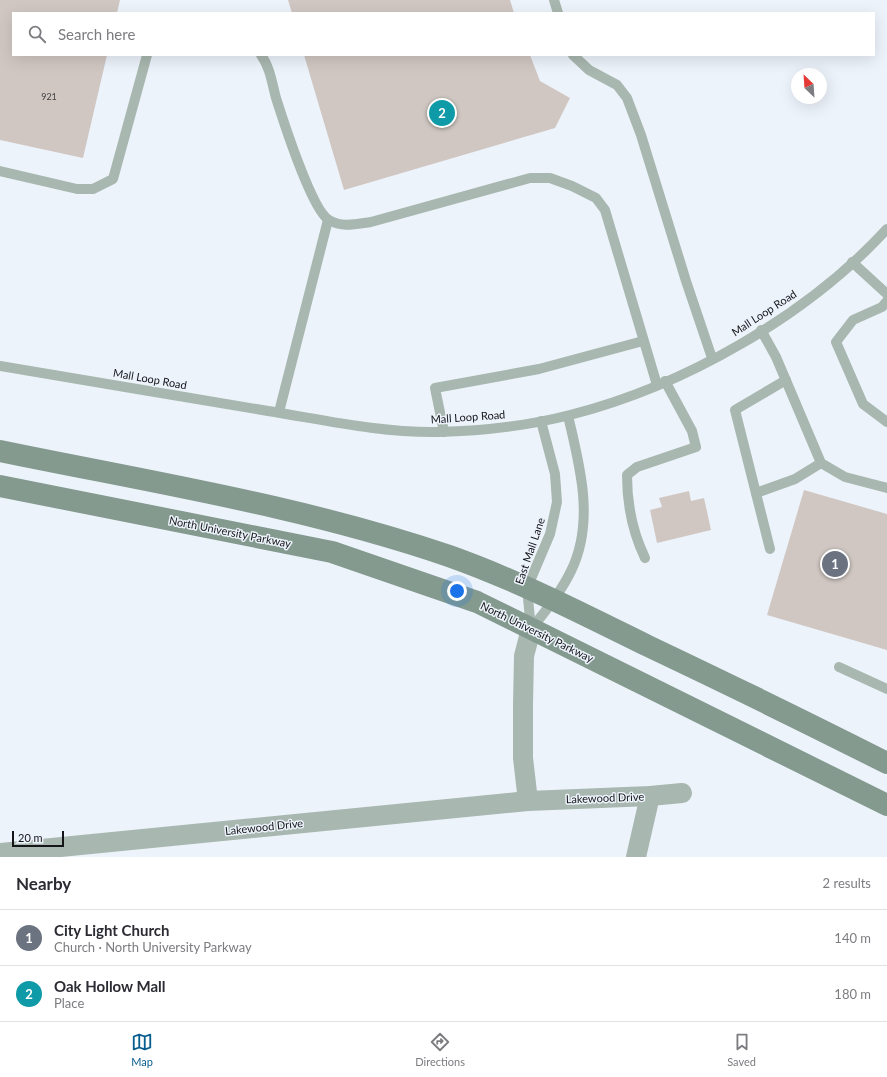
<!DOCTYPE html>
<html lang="en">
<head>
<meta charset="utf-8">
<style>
	:root { --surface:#fff; --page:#f7f7f7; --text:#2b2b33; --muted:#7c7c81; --line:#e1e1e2; --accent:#085c8e }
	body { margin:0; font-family:Lato,sans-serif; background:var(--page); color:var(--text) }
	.compass { position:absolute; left:791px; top:68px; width:36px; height:36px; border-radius:50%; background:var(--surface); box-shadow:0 4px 16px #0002; rotate:335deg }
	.scale { position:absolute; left:12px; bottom:10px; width:52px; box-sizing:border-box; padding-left:4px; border:2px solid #131518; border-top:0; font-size:11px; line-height:14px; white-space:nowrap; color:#131518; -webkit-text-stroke:3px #edf3fb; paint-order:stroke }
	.you { position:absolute; left:457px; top:591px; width:14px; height:14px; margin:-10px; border:3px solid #fff; border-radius:50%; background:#1a73e8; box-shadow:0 0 0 6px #1a73e833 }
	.badge { display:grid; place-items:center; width:26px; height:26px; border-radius:50%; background:var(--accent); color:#fff; font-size:13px; font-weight:700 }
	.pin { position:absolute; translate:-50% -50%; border:2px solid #fff; box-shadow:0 1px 4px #0006 }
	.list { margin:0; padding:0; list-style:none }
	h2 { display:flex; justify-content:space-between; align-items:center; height:52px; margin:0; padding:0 16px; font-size:17px }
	h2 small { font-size:13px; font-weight:400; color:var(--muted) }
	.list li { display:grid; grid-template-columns:26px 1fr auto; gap:12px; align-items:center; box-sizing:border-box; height:56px; padding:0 16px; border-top:1px solid var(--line) }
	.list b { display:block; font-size:15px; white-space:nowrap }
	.list p { margin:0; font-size:13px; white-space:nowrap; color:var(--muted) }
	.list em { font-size:13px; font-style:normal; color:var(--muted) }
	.icon { flex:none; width:22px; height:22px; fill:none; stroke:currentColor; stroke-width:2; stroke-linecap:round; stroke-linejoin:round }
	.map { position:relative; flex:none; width:887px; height:857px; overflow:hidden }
	.search { position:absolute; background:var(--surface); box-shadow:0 4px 16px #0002; left:12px; right:12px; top:12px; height:44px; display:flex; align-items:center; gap:10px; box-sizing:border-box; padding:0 14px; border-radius:0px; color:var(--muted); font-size:15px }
	.sheet { height:164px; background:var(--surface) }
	nav { display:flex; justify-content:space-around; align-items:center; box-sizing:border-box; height:56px; border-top:1px solid var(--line); background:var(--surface); font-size:11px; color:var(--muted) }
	nav a { display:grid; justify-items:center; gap:2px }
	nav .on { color:var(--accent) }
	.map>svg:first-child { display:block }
</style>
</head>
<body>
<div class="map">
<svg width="887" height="857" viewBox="0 0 887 857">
	<rect width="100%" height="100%" fill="#edf3fb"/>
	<!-- building -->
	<g fill="#d0c7c2">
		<polygon points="0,0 120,0 117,13 13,13 13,55 107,55 83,158 0,140"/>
		<polygon points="288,0 510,0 514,13 292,13"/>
		<polygon points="304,55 530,55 540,81 570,98 555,128 344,190"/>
		<polygon points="804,490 887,514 887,650 767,615"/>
		<polygon points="689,491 691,501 704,498 711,530 657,543 650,510 662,507 659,498"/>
	</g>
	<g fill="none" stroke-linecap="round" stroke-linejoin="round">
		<!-- service -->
		<g stroke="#a8b7af" stroke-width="10">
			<polyline points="554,0 558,13"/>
			<path d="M261 55C270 67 272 83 276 98 283 120 312 211 329 220 343 228 356 224 371 222L530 178H550L572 186 596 198 605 210 657 385"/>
			<polyline points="573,55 589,70 617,85 627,98 641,135 686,281 712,358"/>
			<polyline points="0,171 77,189 93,189 113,179 147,55"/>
			<polyline points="852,262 887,294"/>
			<polyline points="887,301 882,307 853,320 836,342 863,404 887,422"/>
			<polyline points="761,330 776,357 821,463 845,477 887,488"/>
			<path d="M0 366C89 381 179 396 268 411 324 420 381 433 438 432 482 431 527 426 570 415 684 386 807 316 887 229"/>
			<polyline points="279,412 328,220"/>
			<polyline points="444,432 435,388 539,369 643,341"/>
			<polyline points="756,493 795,479 821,463"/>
			<polyline points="770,549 735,410 786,380"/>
			<path d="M645 558C633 533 627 503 627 475L637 467 696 447 692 431 665 381"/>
			<path d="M531 629C546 611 561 592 571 571 595 522 580 466 568 416"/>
			<polyline points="531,629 527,588 550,534 557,502 555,474 541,421"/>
			<polyline points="839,667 887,689"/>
		</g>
		<!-- minor -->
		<g stroke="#a8b7af" stroke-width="20">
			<polyline points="528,801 523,758 523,705 524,656 531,629"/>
			<polyline points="0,853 528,801 650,796 682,793"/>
			<polyline points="636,857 650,796"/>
		</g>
		<!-- secondary -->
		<g stroke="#849a8f" stroke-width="22">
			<path d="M0 451C150 482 303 506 449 556 517 580 583 614 648 646 728 684 808 723 887 763"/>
			<polyline points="0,486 332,552 477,602 887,805"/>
		</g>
	</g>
	<g text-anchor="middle" stroke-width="3" stroke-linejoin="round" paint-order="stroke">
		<!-- number labels -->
		<g font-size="9" fill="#424242">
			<text x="49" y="100">921</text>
		</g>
		<!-- street labels -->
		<g font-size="11" fill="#131518" stroke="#edf3fb">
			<text transform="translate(764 313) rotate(-33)" y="4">Mall Loop Road</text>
			<text transform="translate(150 379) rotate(10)" y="4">Mall Loop Road</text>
			<text transform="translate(468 417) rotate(-4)" y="4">Mall Loop Road</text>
			<text transform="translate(230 532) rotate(11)" y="4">North University Parkway</text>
			<text transform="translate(530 551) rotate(-71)" y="4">East Mall Lane</text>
			<text transform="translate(537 632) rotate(26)" y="4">North University Parkway</text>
			<text transform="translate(605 798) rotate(-2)" y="4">Lakewood Drive</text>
			<text transform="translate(264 827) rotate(-6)" y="4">Lakewood Drive</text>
		</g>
	</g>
</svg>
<svg class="compass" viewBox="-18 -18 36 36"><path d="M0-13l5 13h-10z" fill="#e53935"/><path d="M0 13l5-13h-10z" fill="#7c7c81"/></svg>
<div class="scale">20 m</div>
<div class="you"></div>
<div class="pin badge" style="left:835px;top:564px;background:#6b7280">1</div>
<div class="pin badge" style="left:442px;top:113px;background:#0f9aa8">2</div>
<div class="search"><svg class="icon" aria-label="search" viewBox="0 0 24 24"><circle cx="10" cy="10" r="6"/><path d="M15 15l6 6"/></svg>Search here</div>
</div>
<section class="sheet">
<h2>Nearby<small>2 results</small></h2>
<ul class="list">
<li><span class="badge" style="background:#6b7280">1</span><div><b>City Light Church</b><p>Church · North University Parkway</p></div><em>140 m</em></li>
<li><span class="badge" style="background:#0f9aa8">2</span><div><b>Oak Hollow Mall</b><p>Place</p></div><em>180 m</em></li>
</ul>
</section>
<nav>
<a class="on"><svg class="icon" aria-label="map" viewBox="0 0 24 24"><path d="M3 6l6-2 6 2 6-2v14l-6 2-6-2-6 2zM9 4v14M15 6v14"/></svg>Map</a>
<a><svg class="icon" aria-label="directions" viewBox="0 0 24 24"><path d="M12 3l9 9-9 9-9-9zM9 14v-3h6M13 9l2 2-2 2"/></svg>Directions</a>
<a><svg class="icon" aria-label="saved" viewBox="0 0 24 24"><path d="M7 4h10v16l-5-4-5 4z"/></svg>Saved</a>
</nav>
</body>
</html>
